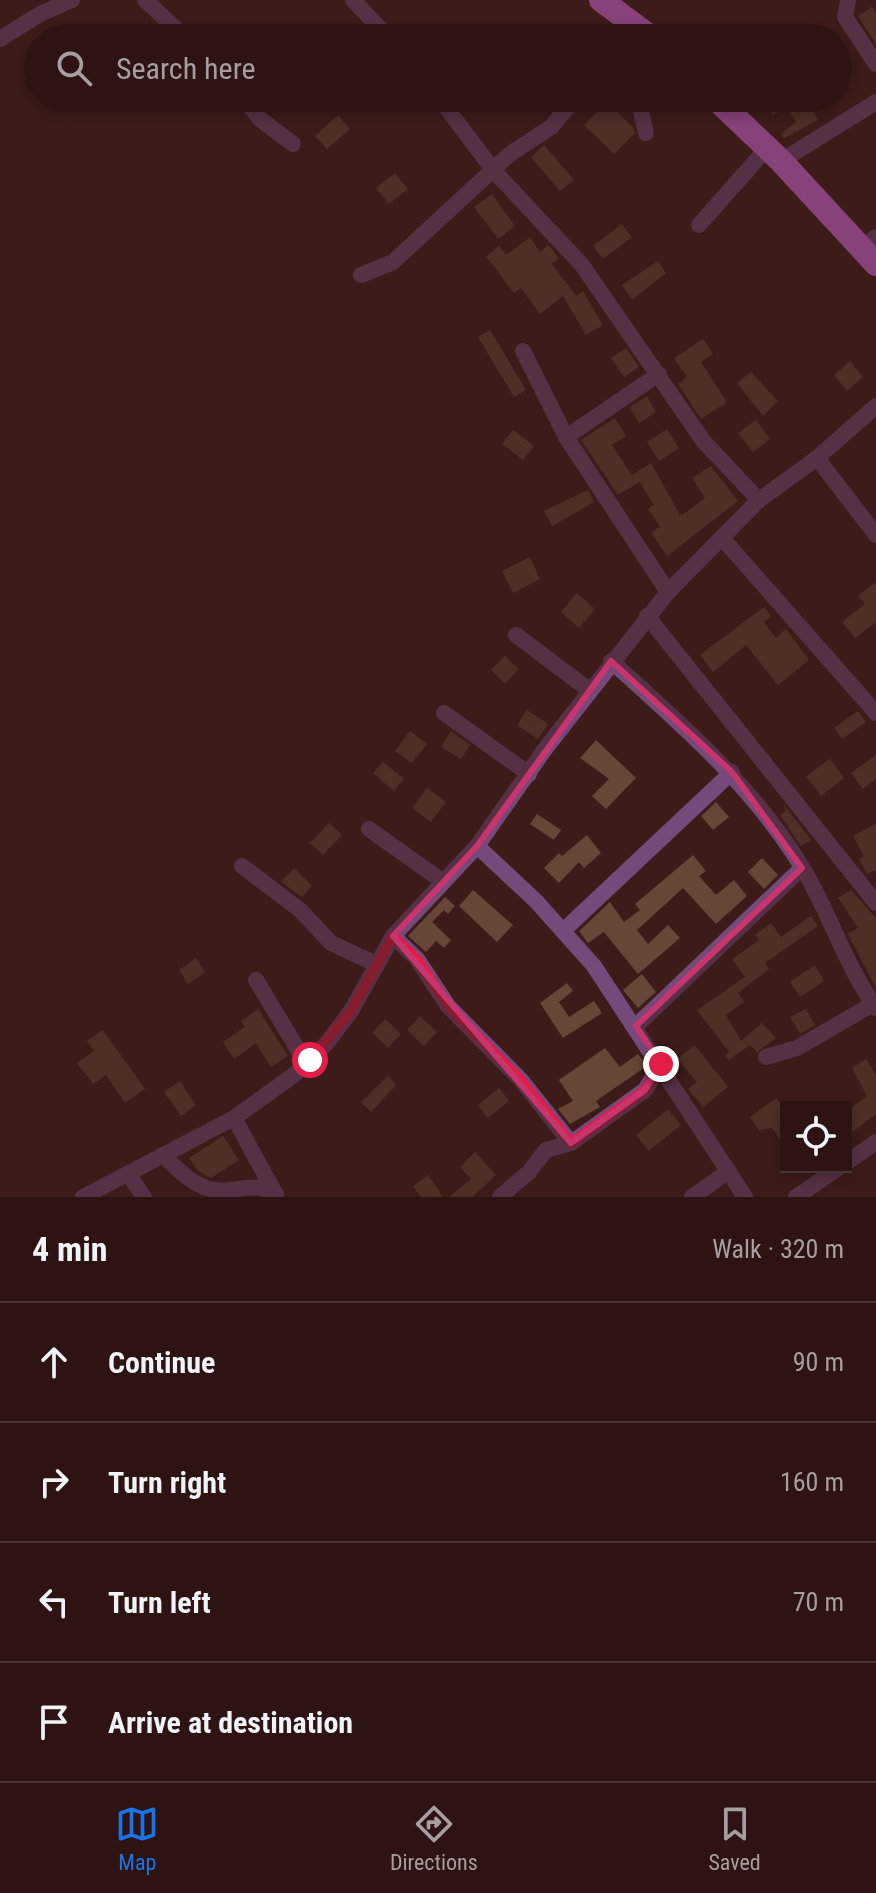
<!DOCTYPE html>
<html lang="en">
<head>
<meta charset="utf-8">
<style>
	:root { --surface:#2d1413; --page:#351d1c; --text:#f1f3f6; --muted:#a79ea0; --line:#483333; --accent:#1a73e8 }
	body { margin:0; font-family:"Roboto Condensed",sans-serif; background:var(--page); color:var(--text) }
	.controls { position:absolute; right:24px; bottom:24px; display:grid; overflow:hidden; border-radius:0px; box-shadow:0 4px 12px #0003 }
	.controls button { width:72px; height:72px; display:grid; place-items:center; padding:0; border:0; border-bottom:2px solid var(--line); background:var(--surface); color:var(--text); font:40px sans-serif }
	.stop { position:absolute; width:24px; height:24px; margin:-18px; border:6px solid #e11d48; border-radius:50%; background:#fff }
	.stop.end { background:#e11d48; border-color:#fff; box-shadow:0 2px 8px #0008 }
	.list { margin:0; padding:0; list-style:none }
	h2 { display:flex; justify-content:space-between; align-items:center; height:104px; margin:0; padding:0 32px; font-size:34px }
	h2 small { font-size:26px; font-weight:400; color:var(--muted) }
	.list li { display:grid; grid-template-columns:52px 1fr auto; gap:24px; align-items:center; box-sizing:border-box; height:120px; padding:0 32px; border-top:2px solid var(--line) }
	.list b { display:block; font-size:30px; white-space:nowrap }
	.list em { font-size:26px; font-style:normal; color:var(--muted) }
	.icon { flex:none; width:44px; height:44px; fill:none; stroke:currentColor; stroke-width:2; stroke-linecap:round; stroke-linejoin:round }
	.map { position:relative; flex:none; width:876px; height:1197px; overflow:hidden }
	.search { position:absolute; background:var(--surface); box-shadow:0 4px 12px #0003; left:24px; right:24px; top:24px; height:88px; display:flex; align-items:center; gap:20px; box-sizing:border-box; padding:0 28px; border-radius:44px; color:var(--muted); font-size:30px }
	.sheet { height:584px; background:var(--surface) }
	nav { display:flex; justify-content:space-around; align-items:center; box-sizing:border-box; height:112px; border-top:2px solid var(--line); background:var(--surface); font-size:22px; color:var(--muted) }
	nav a { display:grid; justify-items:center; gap:4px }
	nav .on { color:var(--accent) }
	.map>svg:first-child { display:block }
</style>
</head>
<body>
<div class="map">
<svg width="876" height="1197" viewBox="0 0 876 1197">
	<rect width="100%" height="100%" fill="#3c1b19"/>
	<!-- building -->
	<g fill="#674537">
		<polygon points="872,7 876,13 876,44 858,16"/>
		<polygon points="762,98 806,98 818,120 784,138 781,134 796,122 787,106 773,115"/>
		<polygon points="607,102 633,127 635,133 614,154 584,125"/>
		<polygon points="338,115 350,129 327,149 315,136"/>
		<polygon points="544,145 574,180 560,191 531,157"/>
		<polygon points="395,173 408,189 389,204 376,188"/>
		<polygon points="492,194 515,226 498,239 474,207"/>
		<polygon points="622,224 632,237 603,259 593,246"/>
		<polygon points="530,237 540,252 548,245 551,248 559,258 552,264 576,296 583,291 603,325 586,335 563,296 540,314 521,288 514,293 486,256 499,246 506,255"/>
		<polygon points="658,261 666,273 632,300 622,285"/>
		<polygon points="490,330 526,390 514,397 478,337"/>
		<polygon points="703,339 713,354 701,362 727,402 701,419 678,384 687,377 674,358"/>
		<polygon points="626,348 639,367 624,377 611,358"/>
		<polygon points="850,361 863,377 847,391 834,375"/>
		<polygon points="751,372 778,401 763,416 737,383"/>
		<polygon points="647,396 656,412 639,423 630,407"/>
		<polygon points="615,418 626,436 612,445 632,475 651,463 679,513 682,515 705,498 692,478 711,466 738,501 667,556 651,532 660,527 648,509 654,505 640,482 618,495 581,440"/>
		<polygon points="756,420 770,439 753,452 738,433"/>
		<polygon points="667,429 679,448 659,461 647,442"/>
		<polygon points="513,430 534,446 523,460 502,444"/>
		<polygon points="588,490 594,502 552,526 544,511"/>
		<polygon points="530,557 540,579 513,593 502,571"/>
		<polygon points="876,582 876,622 855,638 842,622 865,604 858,596"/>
		<polygon points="577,593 595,609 579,628 561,612"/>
		<polygon points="764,607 771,616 764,622 776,638 786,629 809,660 778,685 746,645 713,672 700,655"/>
		<polygon points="505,656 519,669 505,684 491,670"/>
		<polygon points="527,710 548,724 538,739 517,725"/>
		<polygon points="858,711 866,722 842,739 834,728"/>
		<polygon points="410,731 427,744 412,763 395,751"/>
		<polygon points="451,731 470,745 461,759 441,747"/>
		<polygon points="596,740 636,778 606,809 592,796 609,779 580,758"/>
		<polygon points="876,755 876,779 863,789 851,773"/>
		<polygon points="830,759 844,778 821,796 806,776"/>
		<polygon points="383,762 404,779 394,791 373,773"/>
		<polygon points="427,788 446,802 431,822 412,808"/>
		<polygon points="716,802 729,817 713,830 701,816"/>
		<polygon points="784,805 811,840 801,846 780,815 785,811"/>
		<polygon points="537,814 561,830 554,840 530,824"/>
		<polygon points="329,823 342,835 323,855 310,843"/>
		<polygon points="876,824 876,870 867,874 859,859 864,856 853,836"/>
		<polygon points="587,835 601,853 584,868 579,862 559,883 544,868 559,853 562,856"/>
		<polygon points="693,855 706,871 699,876 716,895 734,880 747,896 716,924 683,888 637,930 648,944 668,925 680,938 638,974 604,932 588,943 579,931 610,902 624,922 640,910 635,904"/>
		<polygon points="762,858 778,875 764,889 748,872"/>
		<polygon points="294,868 312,886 302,897 281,882"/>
		<polygon points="473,890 513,925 497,942 459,906"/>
		<polygon points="851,890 876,918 876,988 848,934 858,928 838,898"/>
		<polygon points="445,897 455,906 448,914 444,910 432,922 451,940 444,948 436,941 426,952 408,936"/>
		<polygon points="811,916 818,926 765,963 769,969 738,993 744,1002 726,1015 741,1041 762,1023 776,1038 757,1052 750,1045 729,1060 725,1055 729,1052 697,1010 745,977 732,959 759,940 755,935 771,923 781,937"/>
		<polygon points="196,958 205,972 188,984 179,970"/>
		<polygon points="815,965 824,981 800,997 790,982"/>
		<polygon points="642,974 656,992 638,1008 623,990"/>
		<polygon points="567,983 573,991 559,1002 569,1017 594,1001 602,1013 563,1038 540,1003"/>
		<polygon points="258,1009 288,1056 271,1067 256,1043 234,1059 223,1042 245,1027 241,1021"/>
		<polygon points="806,1009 815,1025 800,1034 790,1017"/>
		<polygon points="420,1016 437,1032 424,1046 407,1030"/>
		<polygon points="385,1019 401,1034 388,1048 372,1033"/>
		<polygon points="103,1030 145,1089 125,1103 106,1075 93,1084 77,1063 94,1051 87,1041"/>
		<polygon points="695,1045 728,1087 703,1107 688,1089 697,1082 677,1059"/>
		<polygon points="605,1048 620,1067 638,1054 647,1066 596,1101 600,1107 570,1124 558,1109 573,1101 559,1080"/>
		<polygon points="866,1059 876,1075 876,1114 846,1137 846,1112 867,1096 852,1068"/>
		<polygon points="388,1076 396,1085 371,1112 361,1102"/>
		<polygon points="180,1081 196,1105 181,1116 164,1092"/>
		<polygon points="499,1088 509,1101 488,1118 478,1105"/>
		<polygon points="776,1098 786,1111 786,1148 772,1128 759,1130 750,1117"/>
		<polygon points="668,1109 681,1125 649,1151 636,1135"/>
		<polygon points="223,1136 239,1160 211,1178 198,1171 189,1158"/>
		<polygon points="475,1152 496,1175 472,1197 449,1197 471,1179 460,1167"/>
		<polygon points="428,1175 443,1197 421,1197 413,1186"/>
	</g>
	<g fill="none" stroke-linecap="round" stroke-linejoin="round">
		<!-- minor -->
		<g stroke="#754979" stroke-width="16">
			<polyline points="145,0 186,38"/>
			<polyline points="353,0 389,38"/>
			<polyline points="848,0 845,17 876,64"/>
			<polyline points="0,39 40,14 72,0"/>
			<polyline points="243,98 260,119 293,144"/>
			<polyline points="439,98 494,171 582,265 704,442 759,500"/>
			<polyline points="638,98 646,133"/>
			<polyline points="781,161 876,102"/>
			<polyline points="699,225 767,148"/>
			<polyline points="862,247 876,237"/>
			<polyline points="361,275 393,262 510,154 551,127 576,98"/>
			<polyline points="523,351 566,437 668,592"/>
			<polyline points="566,437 659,374"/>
			<polyline points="817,458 876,535"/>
			<polyline points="723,539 876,713"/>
			<polyline points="647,616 876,903"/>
			<polyline points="516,635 589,690"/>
			<path d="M611 661C682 725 752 785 802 867 830 913 845 965 876 1008"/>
			<polyline points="444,713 529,774"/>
			<polyline points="369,829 442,881"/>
			<polyline points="477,846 536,901 594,966 745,1197"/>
			<polyline points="242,866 300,910 331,943 376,964"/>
			<polyline points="564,930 732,772"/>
			<polyline points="393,936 417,959 448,1006 521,1080 571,1143"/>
			<polyline points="256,980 306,1063"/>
			<polyline points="636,1026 802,868"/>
			<polyline points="766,1057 797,1048 873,1004"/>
			<polyline points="234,1118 275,1193"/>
			<path d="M163 1155C177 1169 194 1187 215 1190 239 1193 254 1180 276 1194"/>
			<polyline points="846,1163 876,1142"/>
			<polyline points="128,1174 144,1197"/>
			<polyline points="83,1197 234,1118 295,1074 326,1044 351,1011 393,936 477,846 545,749 668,592 759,500 817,458 876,406"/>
			<polyline points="500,1197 529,1172 546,1150 571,1143 645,1090 661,1064"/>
			<polyline points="692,1197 729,1171"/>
			<polyline points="796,1197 840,1167"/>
		</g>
		<!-- highway -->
		<g stroke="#e171ee" stroke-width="24">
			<polyline points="601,0 652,38"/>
			<polyline points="715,98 781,161 876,264"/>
		</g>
	</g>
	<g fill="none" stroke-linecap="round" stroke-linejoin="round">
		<!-- route -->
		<polyline stroke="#e11d48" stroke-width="10" points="310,1060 351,1011 393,936 417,959 448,1006 521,1080 571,1143 645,1090 661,1064"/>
	</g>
	<!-- marked area -->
	<path d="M0 0H876V1197H0ZM611 661 732 772 802 868 636 1026 661 1064 645 1090 571 1143 393 936 477 846Z" fill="#3c1b19" fill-opacity=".55" fill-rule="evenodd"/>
	<path fill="none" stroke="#c8346d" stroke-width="6" stroke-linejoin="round" d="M611 661 732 772 802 868 636 1026 661 1064 645 1090 571 1143 393 936 477 846Z"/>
</svg>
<div class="controls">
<button><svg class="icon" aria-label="locate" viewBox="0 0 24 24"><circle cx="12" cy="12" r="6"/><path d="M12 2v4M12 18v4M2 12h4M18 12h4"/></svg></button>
</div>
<div class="stop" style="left:310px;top:1060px"></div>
<div class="stop end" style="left:661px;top:1064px"></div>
<div class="search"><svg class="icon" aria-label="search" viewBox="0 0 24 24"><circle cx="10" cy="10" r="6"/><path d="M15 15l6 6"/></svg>Search here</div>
</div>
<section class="sheet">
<h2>4 min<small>Walk · 320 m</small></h2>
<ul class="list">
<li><svg class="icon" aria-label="ahead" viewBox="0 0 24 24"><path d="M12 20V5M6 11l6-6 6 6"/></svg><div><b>Continue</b></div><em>90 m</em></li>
<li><svg class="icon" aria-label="right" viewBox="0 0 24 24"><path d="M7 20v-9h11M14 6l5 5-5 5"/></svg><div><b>Turn right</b></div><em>160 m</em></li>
<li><svg class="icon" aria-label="left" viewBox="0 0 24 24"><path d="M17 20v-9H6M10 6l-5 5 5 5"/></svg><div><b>Turn left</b></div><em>70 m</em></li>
<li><svg class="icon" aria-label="arrive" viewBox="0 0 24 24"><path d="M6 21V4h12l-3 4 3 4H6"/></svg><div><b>Arrive at destination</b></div></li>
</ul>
</section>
<nav>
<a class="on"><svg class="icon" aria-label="map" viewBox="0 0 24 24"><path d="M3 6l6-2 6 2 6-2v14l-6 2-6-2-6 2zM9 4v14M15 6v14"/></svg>Map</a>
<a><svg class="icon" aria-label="directions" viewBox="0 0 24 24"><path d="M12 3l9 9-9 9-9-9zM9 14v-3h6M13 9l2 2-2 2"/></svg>Directions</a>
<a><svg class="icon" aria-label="saved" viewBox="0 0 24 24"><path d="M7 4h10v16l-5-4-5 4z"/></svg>Saved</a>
</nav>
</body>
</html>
